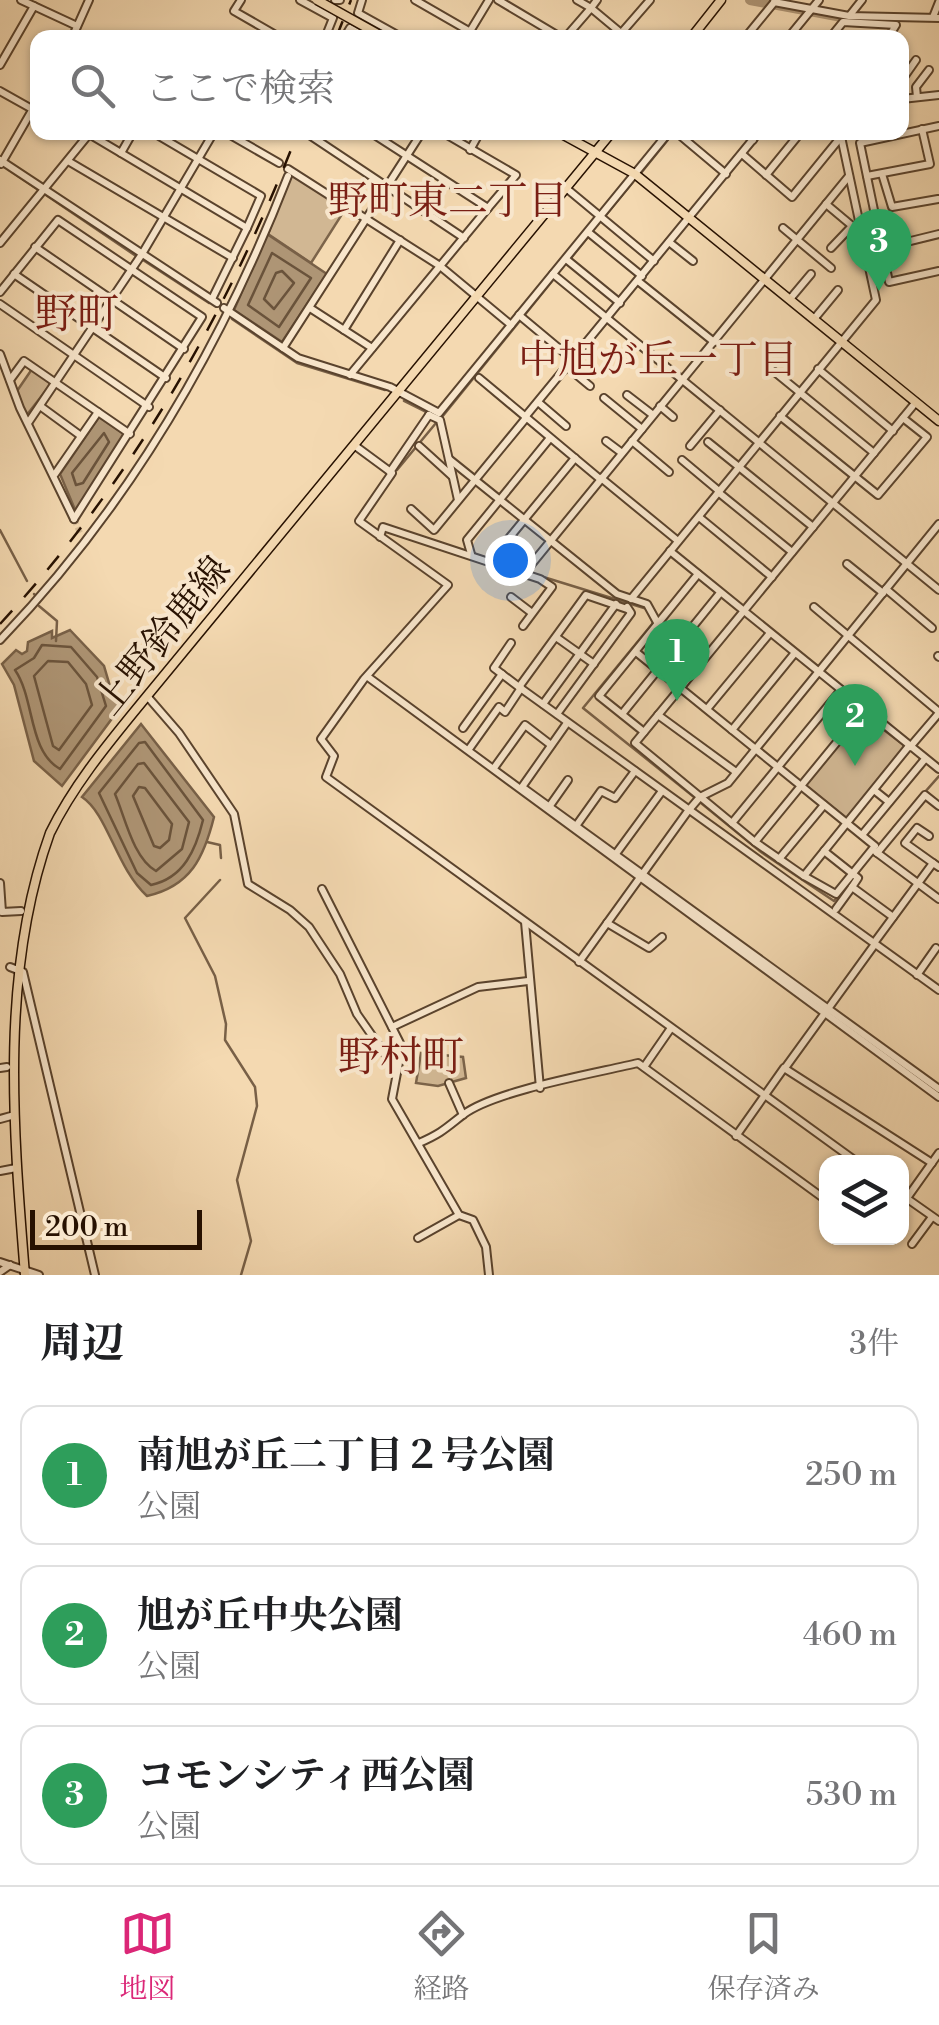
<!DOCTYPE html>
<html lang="ja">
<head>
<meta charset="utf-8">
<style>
	:root { --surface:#fff; --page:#f6f6f6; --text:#202124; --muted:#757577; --line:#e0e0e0; --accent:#db2777 }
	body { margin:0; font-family:"Libre Bodoni","Noto Serif JP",serif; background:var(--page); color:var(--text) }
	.controls { position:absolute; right:30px; bottom:30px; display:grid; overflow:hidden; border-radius:20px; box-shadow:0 2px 8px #0004 }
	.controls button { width:90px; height:90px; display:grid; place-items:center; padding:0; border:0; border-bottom:2px solid var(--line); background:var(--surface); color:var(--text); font:50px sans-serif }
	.scale { position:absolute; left:30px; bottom:25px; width:172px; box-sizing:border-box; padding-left:10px; border:5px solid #271101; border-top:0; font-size:28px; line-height:35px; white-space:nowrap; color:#271101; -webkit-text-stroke:8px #f8e6cc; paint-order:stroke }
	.you { position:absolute; left:510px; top:560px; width:35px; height:35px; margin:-25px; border:8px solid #fff; border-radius:50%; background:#1a73e8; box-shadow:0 0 0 15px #1a73e833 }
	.badge { display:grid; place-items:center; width:65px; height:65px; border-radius:50%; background:var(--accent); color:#fff; font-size:32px; font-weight:700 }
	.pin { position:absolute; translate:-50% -82px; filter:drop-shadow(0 2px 5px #0008) }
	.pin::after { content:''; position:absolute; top:52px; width:35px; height:30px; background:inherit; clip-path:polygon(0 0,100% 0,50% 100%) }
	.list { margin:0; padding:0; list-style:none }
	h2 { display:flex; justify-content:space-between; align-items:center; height:130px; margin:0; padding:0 40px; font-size:42px }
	h2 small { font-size:32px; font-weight:400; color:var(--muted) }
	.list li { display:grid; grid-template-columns:65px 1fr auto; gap:30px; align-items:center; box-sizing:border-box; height:140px; margin:0 20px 20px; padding:0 20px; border:2px solid var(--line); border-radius:20px }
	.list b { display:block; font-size:38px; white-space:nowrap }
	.list p { margin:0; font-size:32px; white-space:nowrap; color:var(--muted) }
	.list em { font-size:32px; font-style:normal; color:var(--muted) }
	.icon { flex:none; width:55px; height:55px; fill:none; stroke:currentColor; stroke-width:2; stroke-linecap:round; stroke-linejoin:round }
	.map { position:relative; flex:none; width:939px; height:1275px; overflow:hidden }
	.search { position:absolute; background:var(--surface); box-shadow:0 2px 8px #0004; left:30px; right:30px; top:30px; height:110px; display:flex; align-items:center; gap:25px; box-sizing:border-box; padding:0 35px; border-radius:20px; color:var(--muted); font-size:38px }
	.sheet { height:610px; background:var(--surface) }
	nav { display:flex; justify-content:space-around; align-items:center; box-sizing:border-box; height:140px; border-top:2px solid var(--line); background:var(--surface); font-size:28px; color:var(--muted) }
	nav a { display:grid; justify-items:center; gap:5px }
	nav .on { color:var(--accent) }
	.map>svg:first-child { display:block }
</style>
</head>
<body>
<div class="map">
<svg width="939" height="1275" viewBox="0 0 939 1275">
	<rect width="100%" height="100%" fill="#f4d9b1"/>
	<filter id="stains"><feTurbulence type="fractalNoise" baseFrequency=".002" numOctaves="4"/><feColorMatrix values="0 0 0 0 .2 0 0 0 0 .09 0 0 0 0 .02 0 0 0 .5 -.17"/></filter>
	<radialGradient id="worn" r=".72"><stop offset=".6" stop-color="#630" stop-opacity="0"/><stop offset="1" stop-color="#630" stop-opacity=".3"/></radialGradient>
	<!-- green -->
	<g fill="#d1b793" stroke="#7c644a" stroke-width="2.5">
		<polygon points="291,175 346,208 311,263 268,234"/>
		<polygon points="32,369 51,384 26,416 17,391"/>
		<polygon points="863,714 905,746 847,819 805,785"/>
		<polygon points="421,1053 463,1057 466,1078 438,1086 416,1083"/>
	</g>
	<!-- water -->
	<g fill="#ae9575" stroke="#786047" stroke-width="2.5">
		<polygon points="267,234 327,274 282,342 234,310"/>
		<polygon points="99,417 126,435 76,512 60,474"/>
		<polygon points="70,630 104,666 114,700 122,705 62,786 34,761 14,685 2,664 16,650 22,654 27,651 28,642 52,631 52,638"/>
		<path d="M141 724 214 817C204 857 191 886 147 896 116 868 108 814 82 797Z"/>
	</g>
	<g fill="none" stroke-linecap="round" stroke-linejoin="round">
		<!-- shore -->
		<g stroke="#6a533b" stroke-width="2.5">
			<polygon points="272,253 311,278 279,327 248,305"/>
			<polygon points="282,271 294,283 274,309 264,299 276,273"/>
			<polygon points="104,433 109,442 83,483 76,485 72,473"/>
			<path d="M42 645 71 647 97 677 106 706 60 769C28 751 35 699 15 670L34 658Z"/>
			<polygon points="48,661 68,662 86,684 92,705 59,750 53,746 34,676"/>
			<path d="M145 742 203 820C196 849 184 878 151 885L137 873 99 793 139 743Z"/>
			<path d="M144 763 189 822 182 849 156 871C133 858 125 817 115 794L138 764Z"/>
			<polygon points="139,787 145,788 172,824 169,840 160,848 154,846 133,796"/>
		</g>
		<!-- stream -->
		<g stroke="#786047" stroke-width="2.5">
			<polyline points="9,170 136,256"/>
			<polyline points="641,173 671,136"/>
			<polyline points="606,215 633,182"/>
			<polyline points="571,258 588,237"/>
			<polyline points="143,260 209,303"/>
			<polyline points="232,319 297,363 385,390"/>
			<polyline points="404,401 426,412"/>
			<polyline points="442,417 553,280"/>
			<polyline points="397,470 436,423"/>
			<polyline points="393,478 395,474"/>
			<polyline points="0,530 27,581"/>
			<polyline points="537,575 644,608"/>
			<polyline points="34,594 35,595"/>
			<polyline points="39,606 57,621 56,641"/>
			<polyline points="651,618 653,623 583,708 694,797"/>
			<polyline points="701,803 761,852 834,901 848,885"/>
			<polyline points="894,827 939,776"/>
			<polyline points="207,842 220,845 221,858"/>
			<polyline points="220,880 185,918 215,976 226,1024 225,1040 255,1087 257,1106 237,1180 251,1241 241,1275"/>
		</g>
		<!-- river -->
		<polyline stroke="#ae9575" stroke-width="10" points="750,0 858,20 892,20"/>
		<!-- minor-tunnel -->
		<polyline stroke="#d5bb97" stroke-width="6" stroke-dasharray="6 3" stroke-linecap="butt" points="74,519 81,535"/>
		<defs>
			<g id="minor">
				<polyline points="21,0 77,26"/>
				<polyline points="241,0 234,11 281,38"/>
				<polyline points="300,0 333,18 325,38"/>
				<polyline points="335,0 340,0"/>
				<polyline points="362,0 358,13 403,38"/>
				<polyline points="415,0 481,38"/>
				<polyline points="498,0 562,38"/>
				<polyline points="577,0 591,8 597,0"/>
				<polyline points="774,2 849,16 939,18"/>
				<polyline points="850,15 862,0"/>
				<polyline points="933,17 939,2"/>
				<polyline points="72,38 89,0"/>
				<polyline points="344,38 350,28 368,38"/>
				<polyline points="466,38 489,0"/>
				<polyline points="565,38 591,8 627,38"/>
				<polyline points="617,38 650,0"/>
				<polyline points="745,38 776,0"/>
				<polyline points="788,38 819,0"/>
				<polyline points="830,38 843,22 896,25 888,38"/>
				<polyline points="0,65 34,6"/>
				<polyline points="902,80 916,60"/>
				<polyline points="0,91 32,109"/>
				<polyline points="917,97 916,87 929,70"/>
				<polyline points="902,99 939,95"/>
				<polyline points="939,126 860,143 889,282 939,271"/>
				<polyline points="225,132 279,163"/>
				<polyline points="305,132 464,238"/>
				<polyline points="370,132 488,208 516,175 442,132"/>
				<polyline points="676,132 726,174"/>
				<polyline points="744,132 753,140"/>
				<polyline points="89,134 247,228 261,196 159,136 162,132"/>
				<polyline points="470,150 480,132"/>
				<polyline points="121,153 133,132"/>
				<polyline points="742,154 792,197 840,138"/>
				<polyline points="0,160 217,303"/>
				<polyline points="68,161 233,258"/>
				<polyline points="1,164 38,100"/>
				<polyline points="288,169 440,266 511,325"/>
				<polyline points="882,174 892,207 938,199"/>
				<polyline points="766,175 801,132"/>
				<polyline points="867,176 930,164 922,129"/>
				<polyline points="566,188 654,261"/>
				<polyline points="826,204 863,235"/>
				<polyline points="783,228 831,268"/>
				<polyline points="588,232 642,276"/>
				<polyline points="669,242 693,261"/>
				<polyline points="0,243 89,134"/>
				<polyline points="35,247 184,349"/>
				<polyline points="831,248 852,226"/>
				<polyline points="882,248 939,234"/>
				<polyline points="566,259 620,303"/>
				<polyline points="14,274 166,378"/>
				<polyline points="553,274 939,590"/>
				<polyline points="638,281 714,342"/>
				<polyline points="0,292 58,220 202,317 74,519"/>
				<polyline points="212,299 247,228"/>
				<polyline points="790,299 811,274"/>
				<polyline points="0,304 149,407"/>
				<polyline points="224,308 298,358 390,387 439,413 669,132"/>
				<polyline points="310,308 372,348"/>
				<polyline points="519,315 573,360"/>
				<polyline points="814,319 838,290"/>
				<polyline points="344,330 400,240"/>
				<polyline points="283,348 422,132"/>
				<polyline points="0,354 20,408 74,519"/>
				<polyline points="567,367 590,386"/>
				<polyline points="771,369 874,453"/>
				<polyline points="818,369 893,431"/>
				<polyline points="350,375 488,208"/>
				<polyline points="479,378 600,479"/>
				<polyline points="10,380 24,361 130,434"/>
				<polyline points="627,395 653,415"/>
				<polyline points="604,398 642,429"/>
				<polyline points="538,402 566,426"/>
				<polyline points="40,406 81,436"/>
				<polyline points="660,406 673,417"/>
				<polyline points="429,415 440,420 458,500"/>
				<polyline points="780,416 878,495 927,437 903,418"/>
				<polyline points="525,417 759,132"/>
				<polyline points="28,423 142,254 214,132"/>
				<polyline points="606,441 622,453"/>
				<polyline points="632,441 669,472"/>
				<polyline points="708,442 739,467"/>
				<polyline points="354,445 392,473 359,521 448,585 364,679 321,739 334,756 326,777 857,1162"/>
				<polyline points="419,446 452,476"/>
				<polyline points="690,446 720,410"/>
				<polyline points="449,459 617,594 647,604 658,624"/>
				<polyline points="682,460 719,491"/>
				<polyline points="739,467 813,527"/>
				<polyline points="390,472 429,415"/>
				<polyline points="55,474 98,412"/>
				<polyline points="601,478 678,541"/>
				<polyline points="718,492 792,552"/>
				<polyline points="411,509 434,530 526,418"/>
				<polyline points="699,517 772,577"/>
				<polyline points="380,537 383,527 540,579 552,587 523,626"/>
				<polyline points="670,551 939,769"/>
				<polyline points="471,554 467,540 550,438"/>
				<polyline points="491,560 575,458"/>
				<polyline points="847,564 883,593"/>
				<polyline points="526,571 849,176"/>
				<polyline points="886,589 932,628"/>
				<polyline points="511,597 532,613"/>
				<polyline points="631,599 876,300 840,132"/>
				<polyline points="814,607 939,712"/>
				<polyline points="627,609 586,595 519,687 939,990"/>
				<polyline points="556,637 594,664"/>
				<path d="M0 640C128 507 221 348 288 176"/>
				<polyline points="511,643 494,668 519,687"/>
				<polyline points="636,652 875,846 836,894 804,876"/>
				<polyline points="938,656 939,657"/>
				<polyline points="368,677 939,1097"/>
				<polyline points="147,696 179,733 234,814 248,884 290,910 309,927 340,974 357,1014 396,1070"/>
				<polyline points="543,704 616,604"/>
				<polyline points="707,709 770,633"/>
				<polyline points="557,714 631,613 627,607"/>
				<polyline points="622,714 720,593"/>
				<polyline points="658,715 736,772"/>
				<polyline points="567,723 522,787 939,1089"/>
				<polyline points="463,728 502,674"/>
				<polyline points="732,730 794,654"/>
				<polyline points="644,732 599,696 698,574"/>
				<polyline points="909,746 804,876 755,842 635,743 916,402"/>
				<polyline points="910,747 939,713"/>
				<polyline points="469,749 499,707 505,712 521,688"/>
				<polyline points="494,768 525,725 551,745"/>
				<polyline points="874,790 889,802"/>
				<polyline points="549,807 568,780"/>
				<polyline points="732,823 841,690"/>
				<polyline points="576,826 601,791 615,798 635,771"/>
				<polyline points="862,835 925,759"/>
				<polyline points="929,836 917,828 905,843 933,863"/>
				<polyline points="755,842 864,709"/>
				<polyline points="824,851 858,878 852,887 893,917"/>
				<polyline points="876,852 939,899"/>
				<polyline points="877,853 925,795 939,806"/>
				<polyline points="615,855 662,791"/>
				<polyline points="779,859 824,805"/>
				<polyline points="0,883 2,912 21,911"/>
				<polyline points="322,889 402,1047 392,1099 459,1215 473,1220 486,1247 489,1275"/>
				<polyline points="836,909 852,887"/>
				<polyline points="525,922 540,1088"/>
				<polyline points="607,923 649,948 662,937"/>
				<polyline points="874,943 933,863 939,867"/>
				<polyline points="579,962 688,811 700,797 728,783 939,524"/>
				<polyline points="10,967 23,972 95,1275"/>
				<polyline points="917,975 936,948"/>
				<polyline points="392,1027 478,987 528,981"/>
				<polyline points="644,1067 671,1028"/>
				<polyline points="0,1068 7,1067"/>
				<polyline points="785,1068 875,944"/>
				<polyline points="449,1083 463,1115"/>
				<polyline points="0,1119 11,1116"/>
				<polyline points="736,1136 784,1068 932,1163"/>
				<path d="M419 1143C442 1133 446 1128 464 1114 497 1090 597 1073 638 1063L826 1200"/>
				<polyline points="0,1171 16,1168"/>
				<polyline points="902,1195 939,1221"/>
				<polyline points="902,1205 939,1153"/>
				<polyline points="418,1238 459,1215"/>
				<polyline points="912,1244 932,1217"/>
				<polyline points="0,1262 39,1275"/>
				<polyline points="0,1272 10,1265"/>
			</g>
			<g id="major">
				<polyline points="691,38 721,0"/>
				<polyline points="558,132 635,174 939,421"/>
				<path d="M25 1275C13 1126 0 972 50 833 75 782 112 739 147 696L612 132"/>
			</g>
		</defs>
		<!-- minor casing -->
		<use href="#minor" stroke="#5a432d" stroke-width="10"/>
		<!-- major casing -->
		<use href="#major" stroke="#271101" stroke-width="11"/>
		<!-- minor -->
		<use href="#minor" stroke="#f8e6cc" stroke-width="6"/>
		<!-- major -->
		<use href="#major" stroke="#f4d9b1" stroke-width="8"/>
		<!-- rail -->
		<g stroke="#271101" stroke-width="2.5" stroke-dasharray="18 18" stroke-linecap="butt">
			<polyline points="336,38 351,0"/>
			<path d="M0 624C133 480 227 314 298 132"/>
		</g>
		<defs>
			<polyline id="major-bridge" points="317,0 385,38"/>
		</defs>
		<!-- major-bridge casing -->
		<use href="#major-bridge" stroke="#271101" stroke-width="11" stroke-linecap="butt"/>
		<!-- major-bridge -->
		<use href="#major-bridge" stroke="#f4d9b1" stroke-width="8"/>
	</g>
	<g text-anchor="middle" stroke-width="8" stroke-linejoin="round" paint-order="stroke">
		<!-- street labels -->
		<g font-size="38" fill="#271101" stroke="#f8e6cc">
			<text transform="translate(162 635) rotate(-51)" y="13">上野鈴鹿線</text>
		</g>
		<!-- neighbourhood labels -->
		<g font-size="40" fill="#7a1f14" stroke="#f8e6cc">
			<text x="448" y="214">野町東二丁目</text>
			<text x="658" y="373">中旭が丘一丁目</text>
		</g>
		<!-- quarter labels -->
		<g font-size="42" fill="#7a1f14" stroke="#f8e6cc">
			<text x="77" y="328">野町</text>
			<text x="401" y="1071">野村町</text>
		</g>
	</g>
	<rect width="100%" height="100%" filter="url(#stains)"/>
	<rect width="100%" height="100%" fill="url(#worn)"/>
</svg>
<div class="controls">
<button><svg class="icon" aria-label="layers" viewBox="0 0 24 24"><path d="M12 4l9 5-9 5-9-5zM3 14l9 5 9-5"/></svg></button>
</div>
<div class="scale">200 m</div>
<div class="you"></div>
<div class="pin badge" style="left:677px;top:701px;background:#2e9e5b">1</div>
<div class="pin badge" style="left:855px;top:766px;background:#2e9e5b">2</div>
<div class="pin badge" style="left:879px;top:291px;background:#2e9e5b">3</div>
<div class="search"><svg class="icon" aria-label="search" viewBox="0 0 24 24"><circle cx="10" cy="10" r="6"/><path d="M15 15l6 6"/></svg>ここで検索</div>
</div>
<section class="sheet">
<h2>周辺<small>3件</small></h2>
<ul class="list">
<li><span class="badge" style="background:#2e9e5b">1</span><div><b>南旭が丘二丁目２号公園</b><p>公園</p></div><em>250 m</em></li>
<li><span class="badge" style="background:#2e9e5b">2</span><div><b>旭が丘中央公園</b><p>公園</p></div><em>460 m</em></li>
<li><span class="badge" style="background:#2e9e5b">3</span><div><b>コモンシティ西公園</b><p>公園</p></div><em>530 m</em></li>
</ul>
</section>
<nav>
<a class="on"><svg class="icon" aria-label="map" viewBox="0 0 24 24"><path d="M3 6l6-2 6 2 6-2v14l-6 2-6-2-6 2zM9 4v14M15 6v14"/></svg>地図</a>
<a><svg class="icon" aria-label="directions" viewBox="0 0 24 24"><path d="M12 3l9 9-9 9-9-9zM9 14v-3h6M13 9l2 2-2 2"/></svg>経路</a>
<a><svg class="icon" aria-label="saved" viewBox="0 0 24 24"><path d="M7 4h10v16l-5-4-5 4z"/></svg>保存済み</a>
</nav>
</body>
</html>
